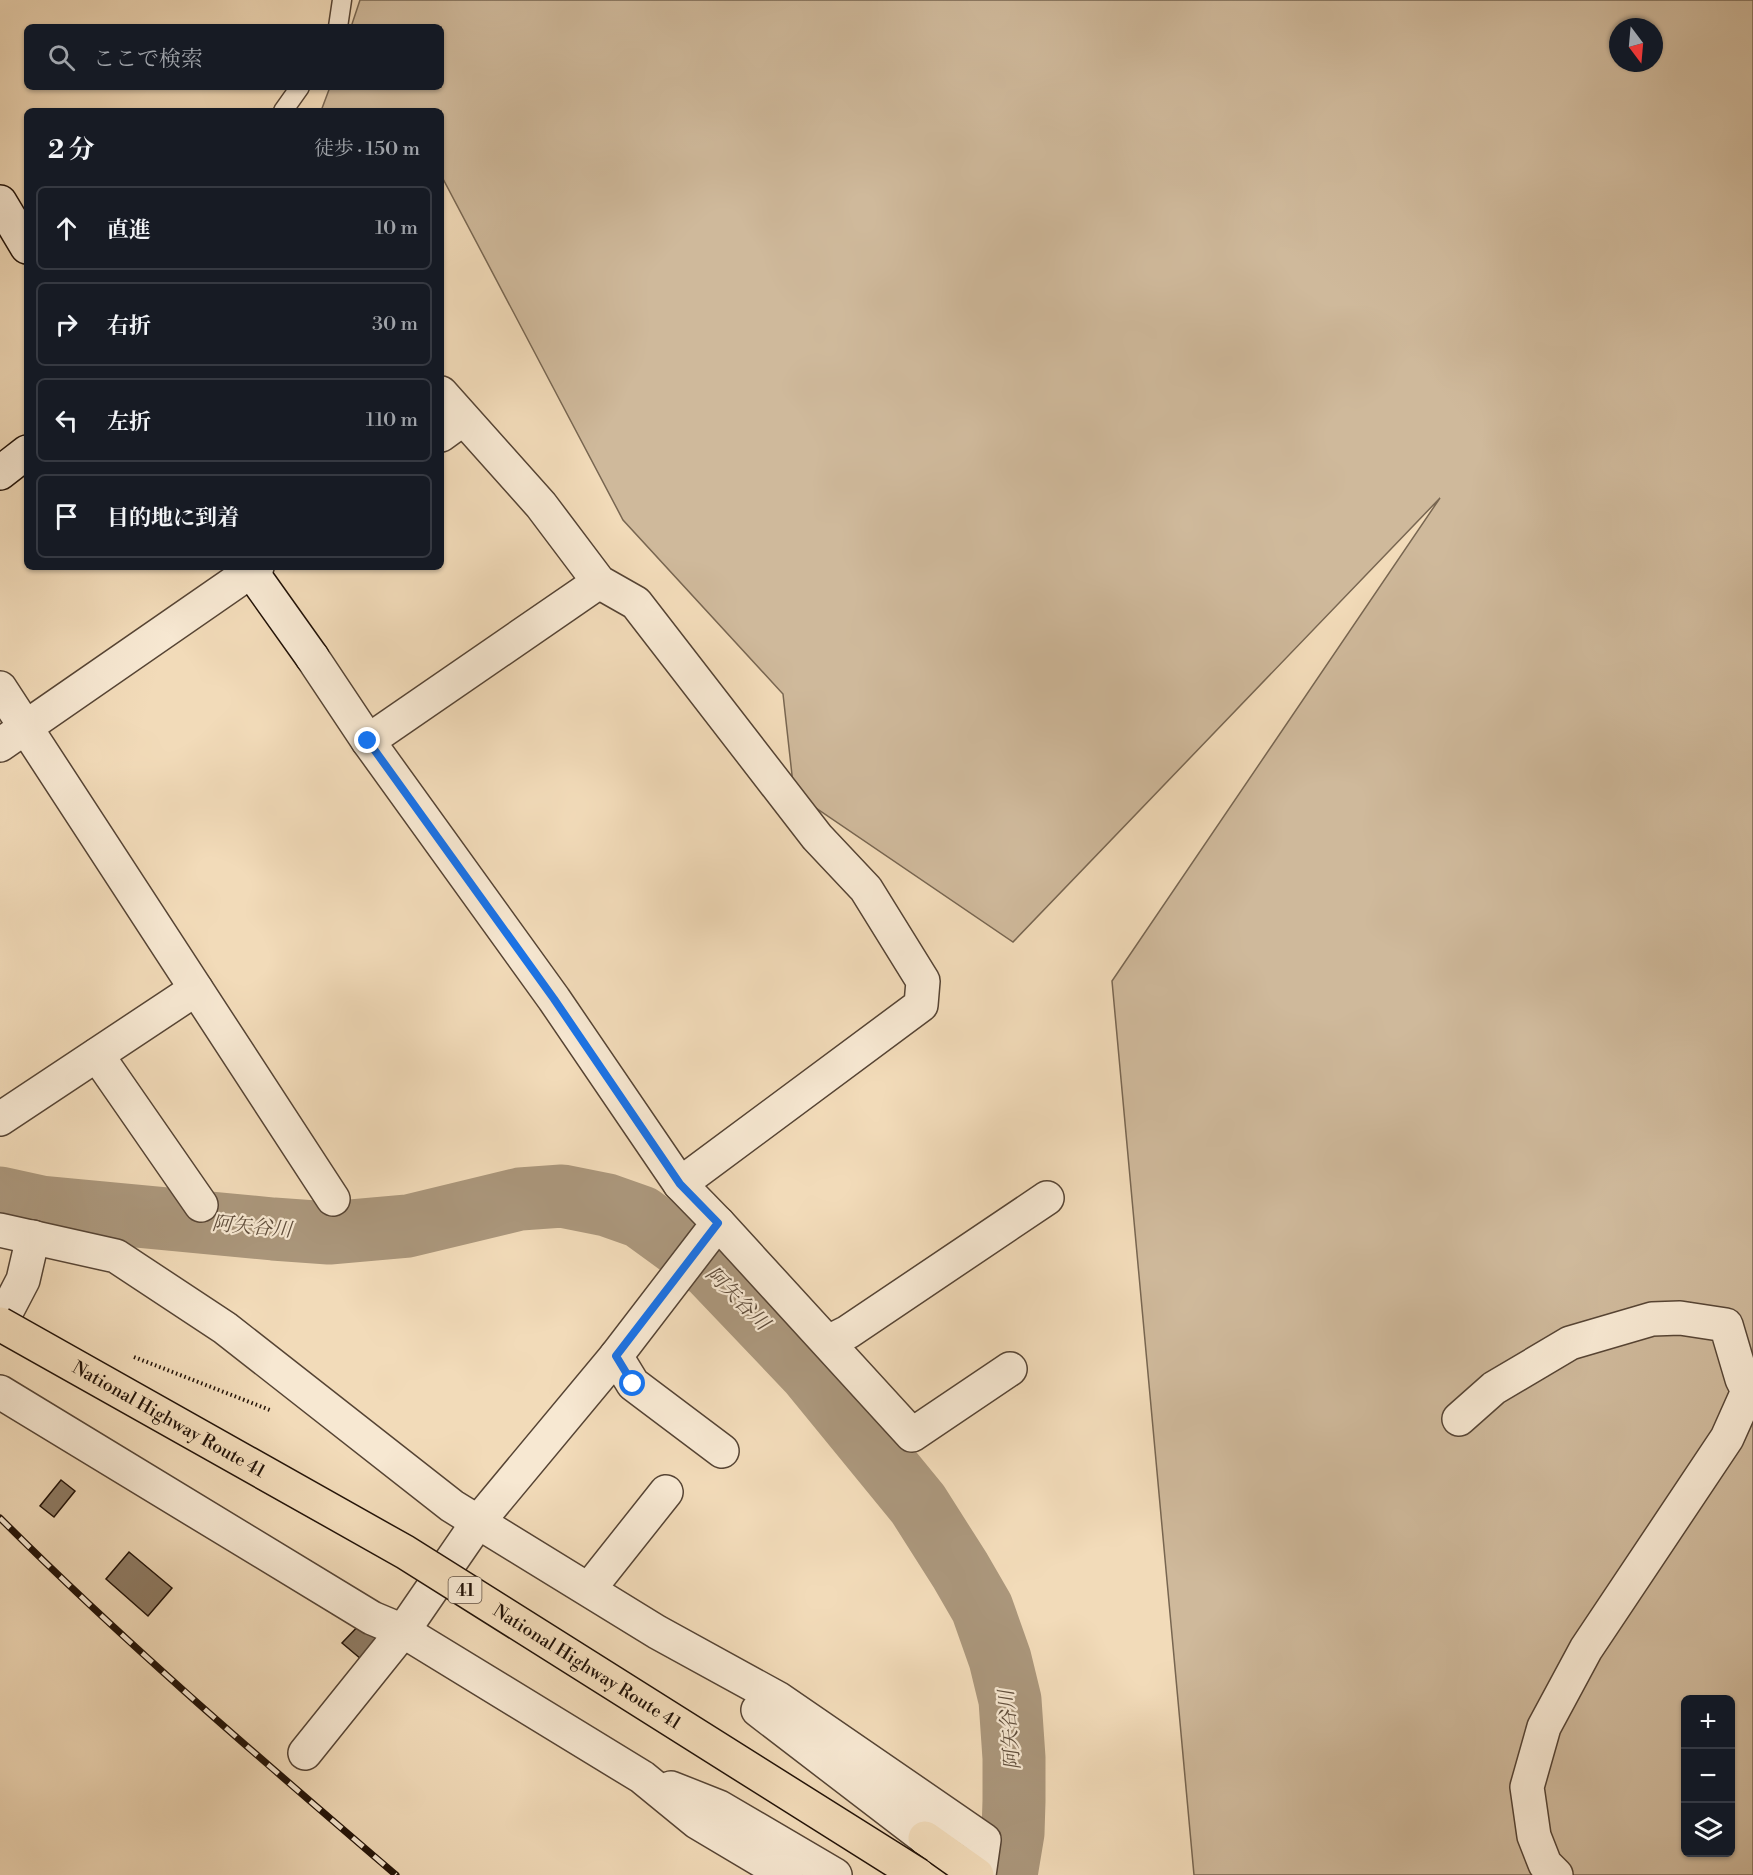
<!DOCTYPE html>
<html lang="ja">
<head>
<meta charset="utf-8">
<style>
	:root { --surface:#171b24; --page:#242831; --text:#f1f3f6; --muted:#9ea1a6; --line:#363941 }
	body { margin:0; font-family:"Libre Bodoni","Noto Serif JP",serif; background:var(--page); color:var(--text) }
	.controls { position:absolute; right:18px; bottom:18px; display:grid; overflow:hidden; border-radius:9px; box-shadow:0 2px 4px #0004 }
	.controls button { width:54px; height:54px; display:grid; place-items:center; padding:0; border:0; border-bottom:2px solid var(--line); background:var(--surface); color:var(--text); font:30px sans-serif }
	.compass { position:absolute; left:1609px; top:18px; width:54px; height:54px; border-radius:50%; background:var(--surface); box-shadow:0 2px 4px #0004; rotate:164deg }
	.stop { position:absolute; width:18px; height:18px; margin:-14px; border:4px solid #1a73e8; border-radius:50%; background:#fff }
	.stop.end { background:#1a73e8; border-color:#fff; box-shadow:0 2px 6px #0008 }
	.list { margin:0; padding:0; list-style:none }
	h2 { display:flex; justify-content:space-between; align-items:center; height:78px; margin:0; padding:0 24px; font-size:26px }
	h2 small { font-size:20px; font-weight:400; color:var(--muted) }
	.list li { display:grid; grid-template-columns:39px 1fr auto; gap:18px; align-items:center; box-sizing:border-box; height:84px; margin:0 12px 12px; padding:0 12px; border:2px solid var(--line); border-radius:9px }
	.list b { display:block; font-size:22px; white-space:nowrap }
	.list em { font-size:20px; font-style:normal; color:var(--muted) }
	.icon { flex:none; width:33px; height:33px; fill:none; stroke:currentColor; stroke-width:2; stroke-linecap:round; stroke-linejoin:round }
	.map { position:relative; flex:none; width:1753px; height:1875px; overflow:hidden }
	.search { position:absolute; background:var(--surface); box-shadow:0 2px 4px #0004; left:24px; top:24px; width:420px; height:66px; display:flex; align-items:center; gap:15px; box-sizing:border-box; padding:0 21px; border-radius:9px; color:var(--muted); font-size:22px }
	.panel { position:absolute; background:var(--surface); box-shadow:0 2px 4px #0004; left:24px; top:108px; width:420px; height:462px; border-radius:9px }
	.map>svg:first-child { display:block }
</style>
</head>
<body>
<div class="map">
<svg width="1753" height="1875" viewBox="0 0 1753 1875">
	<rect width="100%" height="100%" fill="#f2dbb9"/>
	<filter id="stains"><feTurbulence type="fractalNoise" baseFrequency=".00333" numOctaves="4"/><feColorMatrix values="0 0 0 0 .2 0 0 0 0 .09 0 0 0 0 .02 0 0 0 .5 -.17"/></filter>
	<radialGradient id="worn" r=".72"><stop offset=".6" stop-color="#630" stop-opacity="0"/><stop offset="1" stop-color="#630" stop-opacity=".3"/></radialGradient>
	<!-- green -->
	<path fill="#cfb99b" stroke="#786651" stroke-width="1.5" fill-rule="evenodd" d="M360 0H1753V1875H1194L1112 981 1440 498 1013 942 794 793 783 694 623 520 441 175V111H321L330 87H441V27H351ZM1618 27H1654V63H1618ZM1686 1700H1730V1852H1686Z"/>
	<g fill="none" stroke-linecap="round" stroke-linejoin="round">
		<!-- river -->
		<polyline stroke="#ab977c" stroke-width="63" points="0,1198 41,1207 273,1229 329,1233 408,1226 520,1199 562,1196 607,1205 641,1217 711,1268 810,1372 918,1504 960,1570 982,1608 1000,1659 1010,1700 1014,1758 1014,1801 1013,1833 1006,1875"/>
	</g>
	<!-- building -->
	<g fill="#8e7b64" stroke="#221207" stroke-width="1.5">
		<polygon points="61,1480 75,1491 54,1517 40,1506"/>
		<polygon points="129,1552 172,1588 148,1616 106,1579"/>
		<polygon points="364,1620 381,1636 361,1659 342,1643"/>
	</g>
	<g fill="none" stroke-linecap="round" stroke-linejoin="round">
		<defs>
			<g id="lane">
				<polyline points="338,27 342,0"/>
				<polyline points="283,111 300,87"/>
			</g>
			<g id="street">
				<polyline points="441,393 541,505 599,582 636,603 817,837 866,889 923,981 921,1005 680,1184"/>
				<polyline points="441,435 463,419"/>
				<polyline points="0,688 333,1199"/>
				<polyline points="368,741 599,582"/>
				<polyline points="0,745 257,567"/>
				<polyline points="97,1055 201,1205"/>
				<polyline points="0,1119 196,989"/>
				<polyline points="718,1223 912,1435 1010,1369"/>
				<polyline points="0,1230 116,1256 225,1328 452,1506 657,1632 779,1699 984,1840 979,1875"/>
				<polyline points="0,1324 23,1280 33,1237"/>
				<polyline points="828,1342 848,1332 1047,1198"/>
				<polyline points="616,1356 633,1384 722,1451"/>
				<polyline points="0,1392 372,1618 403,1631 642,1777 697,1822 786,1875"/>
				<polyline points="1459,1419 1494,1388 1570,1343 1652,1319 1680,1318 1726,1325 1742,1379 1748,1391 1727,1438 1586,1649 1544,1727 1527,1787 1534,1836 1545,1864 1556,1875"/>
				<polyline points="589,1589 666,1492"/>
				<polyline points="758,1710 925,1838"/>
				<polyline points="305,1753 403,1631 478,1522 616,1356 718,1223 680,1184 554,999 368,741 312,657"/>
				<polyline points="671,1788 719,1807 835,1875"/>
			</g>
			<g id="secondary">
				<polyline points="0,202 27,247"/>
				<polyline points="0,473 27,452"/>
				<polyline points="248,567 312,657"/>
			</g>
			<polyline id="highway" points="925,1838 977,1875"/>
		</defs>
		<!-- lane casing -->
		<use href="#lane" stroke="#564434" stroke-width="21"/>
		<!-- street casing -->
		<use href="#street" stroke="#564434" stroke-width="36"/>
		<!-- secondary casing -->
		<use href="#secondary" stroke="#221207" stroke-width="36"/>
		<!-- highway casing -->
		<use href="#highway" stroke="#221207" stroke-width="36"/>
		<!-- path -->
		<polyline stroke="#221207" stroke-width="4" stroke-dasharray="1.5 3" stroke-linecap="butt" points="134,1357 270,1410"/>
		<!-- lane -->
		<use href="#lane" stroke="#f7e8d2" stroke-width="18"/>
		<!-- street -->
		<use href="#street" stroke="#f7e8d2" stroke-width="33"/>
		<!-- secondary -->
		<use href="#secondary" stroke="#f7e8d2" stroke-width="33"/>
		<!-- highway -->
		<use href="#highway" stroke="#f2dbb9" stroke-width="33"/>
		<defs>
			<path id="rail" d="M0 1518C126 1644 261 1759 396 1875"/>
		</defs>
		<!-- rail casing -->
		<use href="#rail" stroke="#221207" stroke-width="7"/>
		<!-- rail -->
		<use href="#rail" stroke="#f7e8d2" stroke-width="4.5" stroke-dasharray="14" stroke-linecap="butt"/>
		<defs>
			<g id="highway-bridge">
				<path id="s1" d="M0 1324 405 1552 918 1875"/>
			</g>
		</defs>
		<!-- highway-bridge casing -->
		<use href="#highway-bridge" stroke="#221207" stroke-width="36" stroke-linecap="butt"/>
		<!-- highway-bridge -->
		<use href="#highway-bridge" stroke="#f2dbb9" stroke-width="33"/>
	</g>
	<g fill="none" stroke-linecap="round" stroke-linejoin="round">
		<!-- route -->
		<polyline stroke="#1a73e8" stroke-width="8" points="368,741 554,999 680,1184 718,1223 616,1356 633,1384"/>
	</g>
	<g text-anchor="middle" stroke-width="4.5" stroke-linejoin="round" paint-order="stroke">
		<!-- shield labels -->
		<rect fill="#f7e8d2" stroke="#625244" stroke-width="1.5" x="448.5" y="1577" width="33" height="26" rx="4.5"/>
		<g font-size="16" font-weight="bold" fill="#221207">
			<text x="465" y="1596">41</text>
		</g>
		<!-- street labels -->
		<g font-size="18" fill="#221207" stroke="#f7e8d2">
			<text dy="6" stroke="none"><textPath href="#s1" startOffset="194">National Highway Route 41</textPath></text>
			<text dy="6" stroke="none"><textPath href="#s1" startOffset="680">National Highway Route 41</textPath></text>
		</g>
		<!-- water labels -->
		<g font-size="20" font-style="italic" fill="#604e3c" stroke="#f7e8d2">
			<text transform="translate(252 1226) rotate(5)" y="7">阿矢谷川</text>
			<text transform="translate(738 1298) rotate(45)" y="7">阿矢谷川</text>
			<text transform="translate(1009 1730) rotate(-95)" y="7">阿矢谷川</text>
		</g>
	</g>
	<rect width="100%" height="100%" filter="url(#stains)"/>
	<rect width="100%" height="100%" fill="url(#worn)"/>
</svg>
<div class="controls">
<button>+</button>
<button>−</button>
<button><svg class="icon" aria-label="layers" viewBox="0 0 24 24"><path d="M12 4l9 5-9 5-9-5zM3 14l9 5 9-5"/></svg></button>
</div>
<svg class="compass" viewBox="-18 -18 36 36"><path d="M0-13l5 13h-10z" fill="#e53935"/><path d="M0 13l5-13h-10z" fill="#9ea1a6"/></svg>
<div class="stop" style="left:633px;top:1384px"></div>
<div class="stop end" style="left:368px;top:741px"></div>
<div class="search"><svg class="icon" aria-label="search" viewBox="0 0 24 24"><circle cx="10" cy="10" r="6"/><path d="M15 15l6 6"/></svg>ここで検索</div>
<section class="panel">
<h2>2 分<small>徒歩 · 150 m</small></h2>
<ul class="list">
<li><svg class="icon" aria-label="ahead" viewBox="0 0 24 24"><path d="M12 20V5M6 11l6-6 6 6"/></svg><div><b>直進</b></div><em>10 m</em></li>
<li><svg class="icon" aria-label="right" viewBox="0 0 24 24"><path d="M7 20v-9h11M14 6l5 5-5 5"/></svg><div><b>右折</b></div><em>30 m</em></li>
<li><svg class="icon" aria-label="left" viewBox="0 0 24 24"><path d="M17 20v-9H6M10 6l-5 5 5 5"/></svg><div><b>左折</b></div><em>110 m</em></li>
<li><svg class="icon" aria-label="arrive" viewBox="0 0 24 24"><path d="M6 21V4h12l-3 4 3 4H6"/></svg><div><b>目的地に到着</b></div></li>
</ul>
</section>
</div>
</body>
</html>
